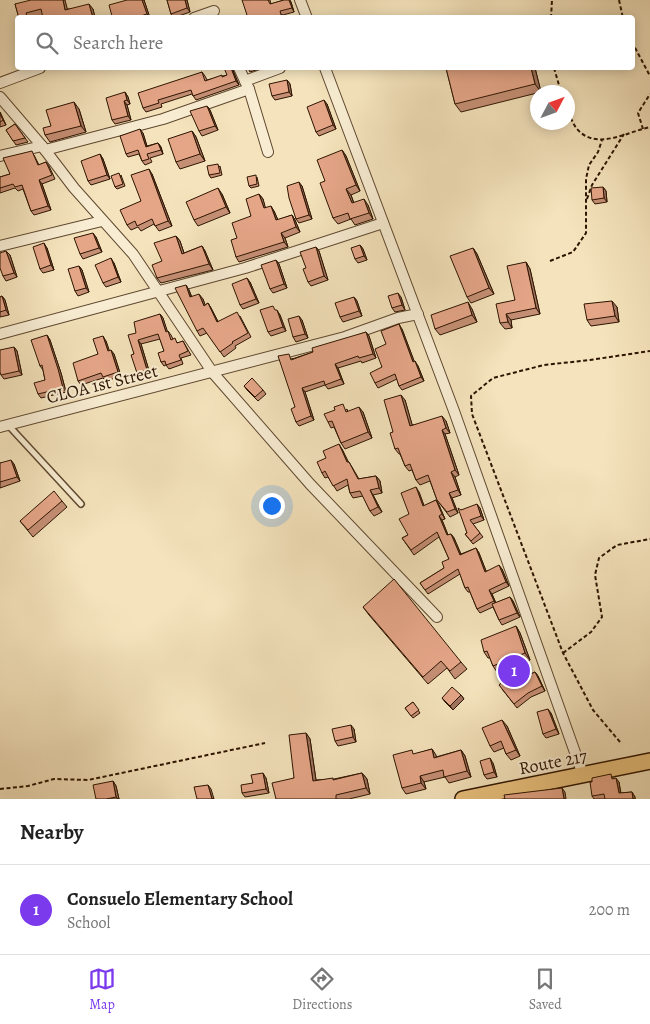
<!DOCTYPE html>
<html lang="en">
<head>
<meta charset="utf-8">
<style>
	:root { --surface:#fff; --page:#f6f6f6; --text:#222; --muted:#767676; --line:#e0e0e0; --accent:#7c3aed }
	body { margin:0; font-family:Alegreya,serif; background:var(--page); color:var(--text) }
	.compass { position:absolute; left:530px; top:85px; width:45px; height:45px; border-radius:50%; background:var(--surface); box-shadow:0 2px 12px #0003; rotate:49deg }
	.you { position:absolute; left:271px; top:505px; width:18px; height:18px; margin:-12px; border:4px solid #fff; border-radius:50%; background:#1a73e8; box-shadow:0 0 0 8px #1a73e833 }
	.badge { display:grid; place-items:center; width:32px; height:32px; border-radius:50%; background:var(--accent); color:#fff; font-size:16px; font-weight:700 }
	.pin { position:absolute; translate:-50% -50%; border:2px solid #fff; box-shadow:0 1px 5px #0006 }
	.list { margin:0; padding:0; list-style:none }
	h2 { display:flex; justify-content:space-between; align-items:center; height:65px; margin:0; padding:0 20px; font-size:21px }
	h2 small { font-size:16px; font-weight:400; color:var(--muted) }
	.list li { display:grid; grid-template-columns:32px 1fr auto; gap:15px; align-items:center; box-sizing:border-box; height:90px; padding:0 20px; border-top:1px solid var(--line) }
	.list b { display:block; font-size:19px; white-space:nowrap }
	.list p { margin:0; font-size:16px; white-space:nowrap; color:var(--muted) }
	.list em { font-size:16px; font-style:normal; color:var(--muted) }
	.icon { flex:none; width:28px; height:28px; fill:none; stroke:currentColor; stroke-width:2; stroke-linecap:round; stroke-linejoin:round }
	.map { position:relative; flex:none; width:650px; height:799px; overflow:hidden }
	.search { position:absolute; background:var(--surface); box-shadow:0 2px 12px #0003; left:15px; right:15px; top:15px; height:55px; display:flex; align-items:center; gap:12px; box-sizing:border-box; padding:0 18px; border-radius:5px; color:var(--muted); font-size:19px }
	.sheet { height:155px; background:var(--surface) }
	nav { display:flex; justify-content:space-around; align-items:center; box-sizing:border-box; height:70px; border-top:1px solid var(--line); background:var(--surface); font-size:14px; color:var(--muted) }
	nav a { display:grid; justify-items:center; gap:2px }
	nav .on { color:var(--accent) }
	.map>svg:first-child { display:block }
</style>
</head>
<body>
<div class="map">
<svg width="650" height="799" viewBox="0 0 650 799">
	<rect width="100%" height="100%" fill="#f4e3bc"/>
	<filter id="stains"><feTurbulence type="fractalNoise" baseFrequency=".004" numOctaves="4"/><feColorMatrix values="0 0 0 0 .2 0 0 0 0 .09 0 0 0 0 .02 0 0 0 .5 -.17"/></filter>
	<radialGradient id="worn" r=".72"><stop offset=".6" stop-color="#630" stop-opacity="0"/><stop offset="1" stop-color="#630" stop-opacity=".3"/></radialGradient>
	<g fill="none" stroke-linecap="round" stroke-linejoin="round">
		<defs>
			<polyline id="lane" points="9,426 81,504"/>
			<g id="street">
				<polyline points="300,0 307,18"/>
				<polyline points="194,18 214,11"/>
				<polyline points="239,68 245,81"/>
				<polyline points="325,68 454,411 583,775"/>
				<polyline points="0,83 40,68"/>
				<polyline points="0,97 42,146 74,188 133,254 213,373 310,484 437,617"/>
				<polyline points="45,150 163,119 249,89"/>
				<polyline points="268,152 249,89 245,81 280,68"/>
				<polyline points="0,156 42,146"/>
				<polyline points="0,246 102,221"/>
				<polyline points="0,334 245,268 383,223"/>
				<polyline points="0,427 345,337 398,318 418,314"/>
			</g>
			<polyline id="primary" points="463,799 650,761"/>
		</defs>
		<!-- lane casing -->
		<use href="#lane" stroke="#5f482f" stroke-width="8"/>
		<!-- street casing -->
		<use href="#street" stroke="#5f482f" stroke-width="12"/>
		<!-- primary casing -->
		<use href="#primary" stroke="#2d1400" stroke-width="18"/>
		<!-- path -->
		<g stroke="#2d1400" stroke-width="2" stroke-dasharray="4 2.5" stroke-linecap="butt">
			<polyline points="619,0 623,18"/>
			<polyline points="551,18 552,0"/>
			<polyline points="632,42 650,76"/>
			<polyline points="554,68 561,92"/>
			<path d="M568 112C571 118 573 124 577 129 596 151 627 132 650 127"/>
			<polyline points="643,129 638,113 650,94"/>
			<polyline points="587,199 592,185 624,134"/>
			<polyline points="550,261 573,252 586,233 586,179 589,165 598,152 602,140"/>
			<polyline points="563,653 591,632 602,617 595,575 599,558 617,545 650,539"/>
			<polyline points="620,742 593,710 563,653 472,414 471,396 493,378 544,365 590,360 650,351"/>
			<polyline points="0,789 28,786 54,779 88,780 265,743"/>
		</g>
		<!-- lane -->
		<use href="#lane" stroke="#f8edd3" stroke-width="5"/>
		<!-- street -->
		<use href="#street" stroke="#f8edd3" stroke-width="10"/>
		<!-- primary -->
		<use href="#primary" stroke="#eac27e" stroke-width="15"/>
	</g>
	<!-- wall -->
	<g fill="#c58f75" stroke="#2d1400">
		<polygon points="127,0 144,0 150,18 106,18 112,16"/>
		<polygon points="167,0 187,0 190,12 173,18 171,14"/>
		<polygon points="242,0 270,0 271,4 284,0 290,0 291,2 294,12 283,15"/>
		<polygon points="15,4 67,9 93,9 95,18 43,18 42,16 34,18 19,18"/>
		<polygon points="232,68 239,85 196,100 192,94 161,104 162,107 146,112 143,108 202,72 205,76 207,80 227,75"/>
		<polygon points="248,68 262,68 250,72"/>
		<polygon points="446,68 535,68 541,92 461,112 455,104"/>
		<polygon points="287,80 290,84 292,96 275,100 272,96"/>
		<polygon points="125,92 128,97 130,104 127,105 131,120 115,124 112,120"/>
		<polygon points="327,104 336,129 319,136 316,132"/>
		<polygon points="207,106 210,110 218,130 202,136 199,131"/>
		<polygon points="79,109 86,132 50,142 45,135 51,126"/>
		<polygon points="0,112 6,125 0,127"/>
		<polygon points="15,124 28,142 16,145 6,130"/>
		<polygon points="192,131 196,137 205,161 180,169 176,162"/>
		<polygon points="143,133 147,146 158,143 161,147 163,154 150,158 152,162 145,165 142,161 139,154 128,157 126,154"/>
		<polygon points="342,150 346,156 360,191 351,195 354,203 368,205 373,219 355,225 351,219 338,224 333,218 325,181"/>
		<polygon points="100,154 103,159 110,179 91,185 88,181"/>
		<polygon points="34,155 39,165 46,162 49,166 55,179 42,184 51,210 34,215 31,211 23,189 18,191 15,188 0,193 0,177 10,174"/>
		<polygon points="220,166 222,175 211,178 209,175"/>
		<polygon points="152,174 172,226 159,231 154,224 141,231 138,227 131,230 127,225 141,201"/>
		<polygon points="121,175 125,186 117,189 115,187"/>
		<polygon points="257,177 259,186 251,188 249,186"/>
		<polygon points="302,186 312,219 299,223 296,219"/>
		<polygon points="603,187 606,191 607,202 595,204 592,200"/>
		<polygon points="222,194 230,213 198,226 194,220"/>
		<polygon points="259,194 263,199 265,208 274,211 278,220 292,215 295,220 300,232 285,238 288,247 239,262 236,257 237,238 251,216"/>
		<polygon points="176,236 180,241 184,253 202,246 205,251 213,270 161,283 157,278 162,261"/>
		<polygon points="96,237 102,252 83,259 80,254"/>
		<polygon points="360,245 363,249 367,260 358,263 355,259"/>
		<polygon points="316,247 319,251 328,280 311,286 308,282"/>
		<polygon points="47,248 54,270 43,273 40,269"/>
		<polygon points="473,248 477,254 494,294 471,303 467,297"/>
		<polygon points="10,255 17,277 6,281 3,276"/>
		<polygon points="276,260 279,264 287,288 273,293 270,289"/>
		<polygon points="526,262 530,269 540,314 511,320 512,328 505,329 500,323 515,300"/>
		<polygon points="114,263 121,282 106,287 103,283"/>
		<polygon points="79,266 82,270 89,292 78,296 75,291"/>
		<polygon points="250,282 259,303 243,309 240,305"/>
		<polygon points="186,285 189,290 192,297 203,299 205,305 208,303 211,308 218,322 240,316 251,337 235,346 236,348 224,357 207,333 200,336 197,331"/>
		<polygon points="2,296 5,300 9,315 0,317 0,297"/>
		<polygon points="354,297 357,301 362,316 343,322 340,317"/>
		<polygon points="401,297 405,310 395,312 392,308"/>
		<polygon points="617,307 619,322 591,326 587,320"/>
		<polygon points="472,309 477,322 440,335 435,329"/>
		<polygon points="276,310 280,315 286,331 271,336 268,332"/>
		<polygon points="160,314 163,318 167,332 168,331 171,335 173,339 178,343 183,341 191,355 181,358 183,364 169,369 166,365 164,366 161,362 164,351 160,339 141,344 150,374 139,377 137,373 134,354 136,333"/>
		<polygon points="302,320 308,338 296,342 293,337"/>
		<polygon points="402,329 414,361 418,366 424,381 402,390 399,386 397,379 378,388 375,383 382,367 386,344"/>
		<polygon points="366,332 369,336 376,358 362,363 361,361 338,368 344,384 328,389 325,385 305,392 314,420 299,426 296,422 292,358 292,359 313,352"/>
		<polygon points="47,335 50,340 61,373 66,392 41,398 38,394 45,380 43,370 40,366"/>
		<polygon points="106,341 109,351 114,354 121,376 106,381 103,378 81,385 78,381 98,354"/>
		<polygon points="14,347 17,351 22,375 4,379 1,375"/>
		<polygon points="244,386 263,390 266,394 258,401 247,390"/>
		<polygon points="405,400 412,425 446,421 450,433 445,434 459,475 455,477 461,495 452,498 458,513 450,517 437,500 430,481 420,485 416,480 412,470 409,471 405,466 400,454 399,454 395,449 393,432"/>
		<polygon points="347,409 348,412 363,412 372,438 345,449 341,443 334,427 331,428 328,422"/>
		<polygon points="342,449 348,462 349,462 352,467 359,479 376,476 380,481 382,493 373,495 382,512 374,516 370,511 363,496 353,498 350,493 348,485 337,491 328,477 325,478 322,473 326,458"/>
		<polygon points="0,463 14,464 20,481 0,488"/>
		<polygon points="419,492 424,506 436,500 439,505 445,519 442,520 448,535 451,534 454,538 461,554 476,548 479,553 486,571 502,569 509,586 492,594 496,603 510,597 513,601 520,617 502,625 499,620 493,607 480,613 477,609 470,592 468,592 465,588 460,574 428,594 420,583 444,568 449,559 439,537 414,555 402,538 408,535 409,514"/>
		<polygon points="62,501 67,507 33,537 20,521"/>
		<polygon points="480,508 484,520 473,524 483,537 473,544 465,534 467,533 461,510"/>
		<polygon points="363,607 461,662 467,669 455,679 447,668 428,684 369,615"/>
		<polygon points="516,626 520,633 530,660 497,672 493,666 490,658 488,658 484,652"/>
		<polygon points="535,672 538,676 545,691 531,697 517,708 502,689 516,681"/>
		<polygon points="461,695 464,699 453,710 445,702 442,698"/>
		<polygon points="413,702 420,713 413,718 405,708"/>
		<polygon points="551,713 559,734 546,738 543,734"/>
		<polygon points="507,726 520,756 511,760 506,754 504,748 494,752 490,746"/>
		<polygon points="354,729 356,742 338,746 335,741"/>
		<polygon points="306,733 310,739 316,780 334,779 362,773 367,779 370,794 349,799 276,799 294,778"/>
		<polygon points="432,749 436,757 461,750 465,756 471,777 449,783 445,777 424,782 426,789 406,794 402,788 415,754"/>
		<polygon points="493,763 497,777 487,779 484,775"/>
		<polygon points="266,778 269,793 245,797 242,793 253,783"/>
		<polygon points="614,778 619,782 621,793 632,792 635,797 635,799 594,799 592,796"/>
		<polygon points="113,781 116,786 119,799 96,799"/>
	</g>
	<!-- shaded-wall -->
	<g fill="#a0745f" stroke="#2d1400">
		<polygon points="63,0 65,0 69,15 65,10"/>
		<polygon points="142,0 144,0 150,18 147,14"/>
		<polygon points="185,0 187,0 190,12 187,8"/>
		<polygon points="289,0 291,2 294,12 292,8"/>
		<polygon points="89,4 93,9 95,18 93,18"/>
		<polygon points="231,68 232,68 239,85 236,81"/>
		<polygon points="531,68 535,68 541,92 535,84"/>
		<polygon points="287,80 290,84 292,96 289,92"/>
		<polygon points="125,92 128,97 130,104 127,100"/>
		<polygon points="324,100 327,104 336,129 333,125"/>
		<polygon points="124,101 127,105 131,120 128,116"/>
		<polygon points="74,102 79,109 86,132 81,126"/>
		<polygon points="207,106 210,110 218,130 215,126"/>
		<polygon points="0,112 6,125 3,120 0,114"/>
		<polygon points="140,129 143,133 148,150 146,147"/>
		<polygon points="192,131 196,137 205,161 200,154"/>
		<polygon points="158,143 161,147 163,154 161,150"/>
		<polygon points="342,150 346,156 360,191 356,185"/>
		<polygon points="100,154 103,159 110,179 107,175"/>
		<polygon points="149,169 152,174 172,226 168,221"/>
		<polygon points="39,180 42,184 51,210 48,206"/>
		<polygon points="299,182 302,186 312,219 309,215"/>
		<polygon points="603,187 606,191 607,202 604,198"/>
		<polygon points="218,188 222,194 230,213 226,207"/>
		<polygon points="346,189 351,195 356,210 352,203"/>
		<polygon points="259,194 263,199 267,213 264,208"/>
		<polygon points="364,199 368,205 373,219 369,213"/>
		<polygon points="271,206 274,211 280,225 276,220"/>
		<polygon points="292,215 295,220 300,232 296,227"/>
		<polygon points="93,233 96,237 102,252 99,248"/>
		<polygon points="281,233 285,238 288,247 284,242"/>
		<polygon points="176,236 180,241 186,259 182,254"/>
		<polygon points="44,243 47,248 54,270 51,265"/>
		<polygon points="360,245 363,249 367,260 364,256"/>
		<polygon points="202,246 205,251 213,270 209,264"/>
		<polygon points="316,247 319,251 328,280 324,276"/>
		<polygon points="473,248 477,254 494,294 489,288"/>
		<polygon points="6,251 10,255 17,277 14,273"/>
		<polygon points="111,258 114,263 121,282 118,277"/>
		<polygon points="276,260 279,264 287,288 284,284"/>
		<polygon points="526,262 530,269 540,314 536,308"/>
		<polygon points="79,266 82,270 89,292 86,288"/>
		<polygon points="247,278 250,282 259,303 256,299"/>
		<polygon points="186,285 189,290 193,302 190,297"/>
		<polygon points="398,293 401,297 405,310 402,305"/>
		<polygon points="199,294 203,299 207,310 204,306"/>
		<polygon points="2,296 5,300 9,315 6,310"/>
		<polygon points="354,297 357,301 362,316 359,311"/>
		<polygon points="612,301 617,307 619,322 615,316"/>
		<polygon points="468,302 472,309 477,322 472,315"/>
		<polygon points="208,303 211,308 221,327 217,322"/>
		<polygon points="277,310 280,315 286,331 283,327"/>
		<polygon points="160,314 163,318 169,336 166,332"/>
		<polygon points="506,314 511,320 512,328 508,322"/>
		<polygon points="299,316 302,320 308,338 305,334"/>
		<polygon points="399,324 402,329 416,366 413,362"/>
		<polygon points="366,332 369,336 376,358 373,354"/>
		<polygon points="47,335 50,340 61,373 66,392 63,388"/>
		<polygon points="103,336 106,341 111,355 108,351"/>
		<polygon points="138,340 141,344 150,374 147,370"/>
		<polygon points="14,347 17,351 22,375 19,371"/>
		<polygon points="111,350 114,354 121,376 118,372"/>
		<polygon points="415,361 418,366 424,381 421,377"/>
		<polygon points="335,364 338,368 344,384 341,379"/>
		<polygon points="302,388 305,392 314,420 311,416"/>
		<polygon points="401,395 405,400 414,431 410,426"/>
		<polygon points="359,407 363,412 372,438 368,432"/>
		<polygon points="442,416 446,421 450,433 446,428"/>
		<polygon points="442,430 445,434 459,475 455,470"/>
		<polygon points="339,444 342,449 351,467 347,462"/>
		<polygon points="11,460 14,464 20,481 17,477"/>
		<polygon points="451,472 455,477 461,495 458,490"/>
		<polygon points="376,476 380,481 382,493 379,488"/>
		<polygon points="416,487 419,492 426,511 423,506"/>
		<polygon points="370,490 373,495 382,512 378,507"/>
		<polygon points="449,493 452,498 458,513 455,509"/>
		<polygon points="436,500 439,505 445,519 442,514"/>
		<polygon points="477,504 480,508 484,520 481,516"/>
		<polygon points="439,516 442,520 450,540 447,535"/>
		<polygon points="451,534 454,538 463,559 460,555"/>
		<polygon points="476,548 479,553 488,576 485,572"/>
		<polygon points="499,565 502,569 509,586 506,582"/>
		<polygon points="489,590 492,594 497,606 494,601"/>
		<polygon points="510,597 513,601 520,617 517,613"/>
		<polygon points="516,626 520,633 530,660 525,653"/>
		<polygon points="535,672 538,676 545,691 542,686"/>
		<polygon points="461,695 464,699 453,710 450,706"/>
		<polygon points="548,709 551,713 559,734 556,729"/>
		<polygon points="502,720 507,726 520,756 516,750"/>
		<polygon points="351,725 354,729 356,742 353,737"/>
		<polygon points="306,733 310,739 317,787 313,781"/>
		<polygon points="432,749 436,755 438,763 434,758"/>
		<polygon points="461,750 465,756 471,777 467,771"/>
		<polygon points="490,758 493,763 497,777 494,772"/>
		<polygon points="263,773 266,778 269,793 266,789"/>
		<polygon points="362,773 367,779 370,794 366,788"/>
		<polygon points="420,776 424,782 426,789 421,783"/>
		<polygon points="616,778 619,782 621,797 619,793"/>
		<polygon points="113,781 116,786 119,799 118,799 116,797"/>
		<polygon points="208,785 211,789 214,799 212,799"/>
		<polygon points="562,788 565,792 566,799 564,799"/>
		<polygon points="632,792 635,797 635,799 633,799"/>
	</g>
	<!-- building -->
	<g fill="#e5a688" stroke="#2d1400">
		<polygon points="31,0 63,0 65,10 89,4 93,18 43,18 41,9 26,13 27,16 19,18 15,4"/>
		<polygon points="127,0 142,0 147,14 134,18 106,18 112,16 109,5"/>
		<polygon points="167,0 185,0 187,8 171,14"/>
		<polygon points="242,0 268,0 270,4 284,0 289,0 292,8 280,11 282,18 248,18"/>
		<polygon points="224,68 231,68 236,81 193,96 191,90 158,100 159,103 143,108 138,93 202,72 205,81 222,75 222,77 227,75"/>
		<polygon points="446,68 531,68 535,84 455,104"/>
		<polygon points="287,80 289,92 272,96 269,84"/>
		<polygon points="125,92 127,100 124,101 128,116 112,120 106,98"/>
		<polygon points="324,100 333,125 316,132 307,107"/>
		<polygon points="74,102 81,126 45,135 43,128 51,126 46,110"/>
		<polygon points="207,106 215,126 199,131 190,111"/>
		<polygon points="0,114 3,120 0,122"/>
		<polygon points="15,124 25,138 13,141 6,130"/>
		<polygon points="140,129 146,147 158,143 161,150 147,154 149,159 142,161 138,150 126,154 120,136"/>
		<polygon points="192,131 200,154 176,162 168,139"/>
		<polygon points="342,150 356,185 346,189 352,203 364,199 369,213 350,219 348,213 333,218 320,183 325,181 317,160"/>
		<polygon points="32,151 38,165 46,162 52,175 39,180 48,206 31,211 22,185 15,187 13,184 0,188 0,177 10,174 3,158"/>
		<polygon points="100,154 107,175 88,181 81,161"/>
		<polygon points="218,164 220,173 209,175 207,166"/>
		<polygon points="149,169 168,221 155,226 152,219 137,226 135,221 127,225 120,210 141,201 131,175"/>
		<polygon points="119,173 123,184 115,187 111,176"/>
		<polygon points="256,175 257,184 249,186 247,177"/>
		<polygon points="299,182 309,215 296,219 289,198 287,186"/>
		<polygon points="603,187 604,198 592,200 591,188"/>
		<polygon points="218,188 226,207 194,220 186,202"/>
		<polygon points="259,194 264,208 271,206 276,220 292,215 296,227 281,233 284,242 236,257 231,240 237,238 232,223 251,216 246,199"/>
		<polygon points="93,233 99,248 80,254 74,238"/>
		<polygon points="176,236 182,254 202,246 209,264 157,278 152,265 162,261 154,243"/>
		<polygon points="44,243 51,265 40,269 33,247"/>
		<polygon points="360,245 364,256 355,259 351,248"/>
		<polygon points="316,247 324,276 308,282 303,269 306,268 300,252"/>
		<polygon points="473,248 489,288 467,297 450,256"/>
		<polygon points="6,251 14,273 3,276 0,268 0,253"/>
		<polygon points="111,258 118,277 103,283 95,265"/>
		<polygon points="276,260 284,284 270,289 261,265"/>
		<polygon points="526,262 536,308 506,314 508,322 500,323 496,304 515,300 507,266"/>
		<polygon points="79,266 86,288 75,291 68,269"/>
		<polygon points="247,278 256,299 240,305 232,284"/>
		<polygon points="186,285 190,297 199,294 204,306 208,303 217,322 237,312 248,333 232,342 233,343 220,352 203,328 197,331 175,288"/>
		<polygon points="398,293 402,305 392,308 388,296"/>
		<polygon points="2,296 6,310 0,312 0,297"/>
		<polygon points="354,297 359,311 340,317 335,303"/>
		<polygon points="612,301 615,316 587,320 584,304"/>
		<polygon points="468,302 472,315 435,329 431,315"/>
		<polygon points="273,306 275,310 277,310 283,327 268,332 260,310"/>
		<polygon points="160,314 166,332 168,331 171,340 175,338 177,343 183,341 188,351 179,355 181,360 166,365 165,361 161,362 158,353 164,351 158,334 138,340 147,370 137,373 131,355 134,354 128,335 136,333 134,322"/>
		<polygon points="299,316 305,334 293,337 288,319"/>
		<polygon points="399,324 413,362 415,361 421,377 399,386 395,374 375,383 370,373 382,367 375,349 386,344 381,331"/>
		<polygon points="366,332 373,354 359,358 358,356 335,364 341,379 325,385 324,381 302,388 311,416 296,422 291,409 295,407 278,356 289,354 291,360 313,352 312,348"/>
		<polygon points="47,335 58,369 63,388 38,394 34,383 45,380 42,365 40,366 31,340"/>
		<polygon points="103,336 108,351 111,350 118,372 103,377 101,373 78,381 73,363 98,354 93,339"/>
		<polygon points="14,347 19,371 1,375 0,372 0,350"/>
		<polygon points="252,378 263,390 255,397 244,386"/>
		<polygon points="401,395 410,426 442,416 446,428 442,430 455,470 451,472 458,490 449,493 455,509 447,512 437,500 428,475 416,480 410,464 405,466 398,448 395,449 390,433 393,432 384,400"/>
		<polygon points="343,404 346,412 359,407 368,432 341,443 332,421 328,422 324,414 335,410 334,407"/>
		<polygon points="339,444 347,462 349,462 358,479 376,476 379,488 370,490 378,507 370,511 360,491 350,493 347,479 333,486 325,471 322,473 317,462 326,458 323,451"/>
		<polygon points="11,460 17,477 0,482 0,463"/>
		<polygon points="416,487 423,506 436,500 442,514 439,516 447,535 451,534 460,555 476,548 485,572 499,565 506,582 489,590 494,601 477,609 468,587 465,588 458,569 425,590 420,583 444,568 442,562 449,559 437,532 411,550 402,538 408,535 399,519 409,514 401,493"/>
		<polygon points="54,491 62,501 28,530 20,521"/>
		<polygon points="477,504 481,516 470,520 480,533 471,541 465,534 467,533 458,508 461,510"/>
		<polygon points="394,579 461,662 450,671 441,661 423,677 363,607"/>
		<polygon points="510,597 517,613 499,620 492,604"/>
		<polygon points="516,626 525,653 493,666 487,651 484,652 481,640"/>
		<polygon points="535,672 542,686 528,693 514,704 499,685 511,675 516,681"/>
		<polygon points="452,687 461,695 450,706 442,698"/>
		<polygon points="413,702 419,710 411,716 405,708"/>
		<polygon points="548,709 556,729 543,734 537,712"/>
		<polygon points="502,720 516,750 506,754 501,741 490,746 482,728"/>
		<polygon points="351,725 353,737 335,741 332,729"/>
		<polygon points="306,733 313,781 333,778 333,780 362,773 366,788 336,795 336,799 276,799 272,783 294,778 289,735"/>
		<polygon points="432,749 434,758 461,750 467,771 444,777 443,770 420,776 421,783 402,788 393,755 412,750 413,754"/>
		<polygon points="490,758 494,772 484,775 480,761"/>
		<polygon points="263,773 266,789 242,793 241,785 253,783 251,775"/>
		<polygon points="611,774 612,779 616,778 619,793 632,792 633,799 605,799 604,794 592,796 590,782 592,782 592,778"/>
		<polygon points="113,781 116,797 106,799 96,799 93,785"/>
		<polygon points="208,785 212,799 197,799 194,787"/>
		<polygon points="562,788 564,799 505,799 504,795"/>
	</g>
	<g text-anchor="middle" stroke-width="4" stroke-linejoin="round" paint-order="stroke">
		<!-- street labels -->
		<g font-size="18" fill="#2d1400" stroke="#f8edd3">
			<text transform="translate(102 384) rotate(-14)" y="6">CLOA 1st Street</text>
			<text transform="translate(553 762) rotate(-11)" y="6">Route 217</text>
		</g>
	</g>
	<rect width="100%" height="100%" filter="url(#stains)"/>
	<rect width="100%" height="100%" fill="url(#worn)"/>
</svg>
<svg class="compass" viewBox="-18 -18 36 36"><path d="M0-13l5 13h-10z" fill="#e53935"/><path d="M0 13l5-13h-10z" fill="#767676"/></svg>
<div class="you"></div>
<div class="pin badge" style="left:514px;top:671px">1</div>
<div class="search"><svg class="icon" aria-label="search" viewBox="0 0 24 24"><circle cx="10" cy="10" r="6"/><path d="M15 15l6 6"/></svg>Search here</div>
</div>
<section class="sheet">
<h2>Nearby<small></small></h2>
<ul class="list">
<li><span class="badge">1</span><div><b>Consuelo Elementary School</b><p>School</p></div><em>200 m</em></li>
</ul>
</section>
<nav>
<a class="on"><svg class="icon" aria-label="map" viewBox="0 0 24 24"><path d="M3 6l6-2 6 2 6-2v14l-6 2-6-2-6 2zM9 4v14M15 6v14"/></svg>Map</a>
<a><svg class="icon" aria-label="directions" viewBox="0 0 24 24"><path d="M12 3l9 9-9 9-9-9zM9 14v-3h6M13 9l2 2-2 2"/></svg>Directions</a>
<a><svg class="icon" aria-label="saved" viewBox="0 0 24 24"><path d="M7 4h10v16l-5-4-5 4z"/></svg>Saved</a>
</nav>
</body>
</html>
